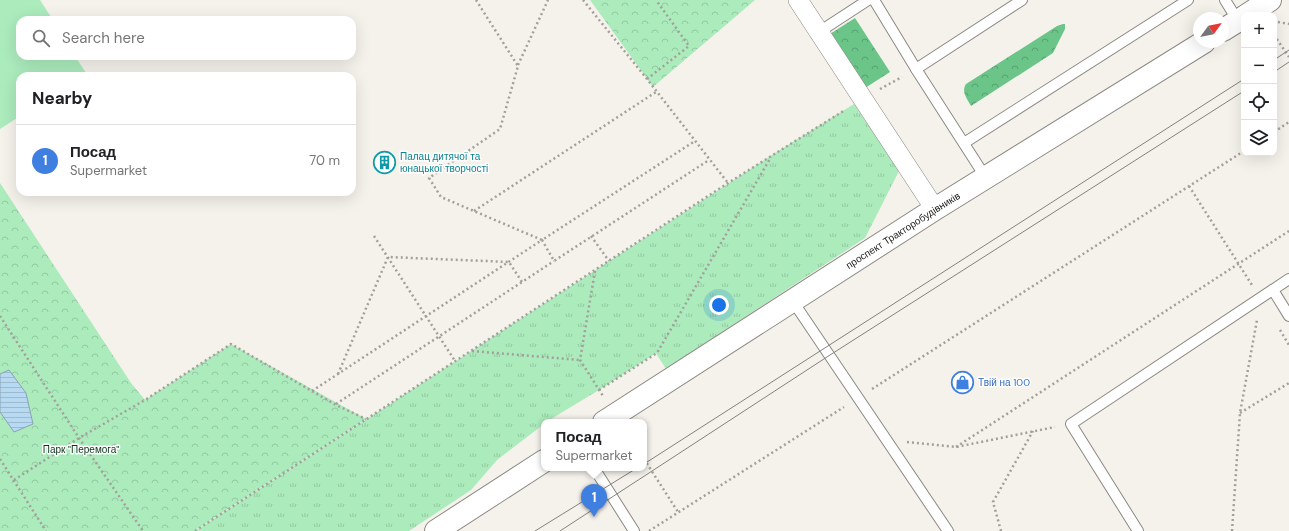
<!DOCTYPE html>
<html lang="en">
<head>
<meta charset="utf-8">
<style>
	:root { --surface:#fff; --page:#f6f6f6; --text:#202124; --muted:#757577; --line:#e0e0e0; --accent:#3276ac }
	body { margin:0; font-family:"DM Sans",sans-serif; background:var(--page); color:var(--text) }
	.controls { position:absolute; right:12px; top:12px; display:grid; overflow:hidden; border-radius:8px; box-shadow:0 4px 16px #0002 }
	.controls button { width:36px; height:36px; display:grid; place-items:center; padding:0; border:0; border-bottom:1px solid var(--line); background:var(--surface); color:var(--text); font:20px sans-serif }
	.compass { position:absolute; left:1193px; top:12px; width:36px; height:36px; border-radius:50%; background:var(--surface); box-shadow:0 4px 16px #0002; rotate:57deg }
	.you { position:absolute; left:719px; top:305px; width:14px; height:14px; margin:-10px; border:3px solid #fff; border-radius:50%; background:#1a73e8; box-shadow:0 0 0 6px #1a73e833 }
	.badge { display:grid; place-items:center; width:26px; height:26px; border-radius:50%; background:var(--accent); color:#fff; font-size:13px; font-weight:700 }
	.pin { position:absolute; translate:-50% -33px; filter:drop-shadow(0 1px 2px #0008) }
	.pin::after { content:''; position:absolute; top:21px; width:14px; height:12px; background:inherit; clip-path:polygon(0 0,100% 0,50% 100%) }
	.popup { position:absolute; left:541px; top:419px; width:106px; height:52px; box-sizing:border-box; display:grid; place-content:center; border-radius:8px; background:var(--surface); filter:drop-shadow(0 1px 3px #0005); font-size:13px; white-space:nowrap; color:var(--muted) }
	.popup b { font-size:15px; color:var(--text) }
	.popup::after { content:''; position:absolute; left:50%; top:100%; margin-left:-8px; border:8px solid transparent; border-top-color:var(--surface) }
	.list { margin:0; padding:0; list-style:none }
	h2 { display:flex; justify-content:space-between; align-items:center; height:52px; margin:0; padding:0 16px; font-size:17px }
	h2 small { font-size:13px; font-weight:400; color:var(--muted) }
	.list li { display:grid; grid-template-columns:26px 1fr auto; gap:12px; align-items:center; box-sizing:border-box; height:72px; padding:0 16px; border-top:1px solid var(--line) }
	.list b { display:block; font-size:15px; white-space:nowrap }
	.list p { margin:0; font-size:13px; white-space:nowrap; color:var(--muted) }
	.list em { font-size:13px; font-style:normal; color:var(--muted) }
	.icon { flex:none; width:22px; height:22px; fill:none; stroke:currentColor; stroke-width:2; stroke-linecap:round; stroke-linejoin:round }
	.map { position:relative; flex:none; width:1289px; height:531px; overflow:hidden }
	.search { position:absolute; background:var(--surface); box-shadow:0 4px 16px #0002; left:16px; top:16px; width:340px; height:44px; display:flex; align-items:center; gap:10px; box-sizing:border-box; padding:0 14px; border-radius:12px; color:var(--muted); font-size:15px }
	.panel { position:absolute; background:var(--surface); box-shadow:0 4px 16px #0002; left:16px; top:72px; width:340px; height:124px; border-radius:12px }
	.map>svg:first-child { display:block }
</style>
</head>
<body>
<div class="map">
<svg width="1289" height="531" viewBox="0 0 1289 531">
	<defs>
		<pattern id="grass-tufts" width="24" height="20" patternUnits="userSpaceOnUse"><rect width="24" height="20" fill="#abebbc"/><path d="M3 7l-1-3M5 7V3M7 7l1-3M15 17l-1-3M17 17v-4M19 17l1-3" fill="none" stroke="#93c9a1"/></pattern>
		<pattern id="forest-crowns" width="20" height="18" patternUnits="userSpaceOnUse"><rect width="20" height="18" fill="#6bc588"/><path d="M2 6a3 3 0 1 1 6 0M12 15a3 3 0 1 1 6 0" fill="none" stroke="#58a06f"/></pattern>
		<pattern id="park-crowns" width="20" height="18" patternUnits="userSpaceOnUse"><rect width="20" height="18" fill="#abebbc"/><path d="M2 6a3 3 0 1 1 6 0M12 15a3 3 0 1 1 6 0" fill="none" stroke="#93c9a1"/></pattern>
		<pattern id="water-rules" width="6" height="5" patternUnits="userSpaceOnUse"><rect width="6" height="5" fill="#b7d9f2"/><path d="M0 2.5h6" fill="none" stroke="#9dbacf"/></pattern>
	</defs>
	<rect width="100%" height="100%" fill="#f5f1eb"/>
	<!-- grass -->
	<polygon fill="url(#grass-tufts)" points="854,104 899,171 865,238 666,369 656,353 599,390 546,422 544,422 544,424 497,460 471,490 409,531 195,531 772,155"/>
	<!-- forest -->
	<g fill="url(#forest-crowns)">
		<polygon points="855,18 890,72 865,88 830,34"/>
		<path d="M1063 24H1065V29L1053 53 971 106C967 98 961 92 966 84L1057 26Z"/>
	</g>
	<!-- park -->
	<g fill="url(#park-crowns)">
		<polygon points="590,0 755,0 653,87"/>
		<polygon points="0,183 131,383 145,400 231,344 366,419 194,531 0,531"/>
	</g>
	<!-- garden -->
	<polygon fill="#abebbc" points="0,0 40,0 53,20 20,20 20,56 75,56 86,73 81,76 20,76 20,116 0,129"/>
	<!-- water -->
	<polygon fill="url(#water-rules)" stroke="#8ba2b3" points="9,370 26,393 33,424 14,432 0,412 0,374"/>
	<g fill="none" stroke-linecap="round" stroke-linejoin="round">
		<defs>
			<g id="lane">
				<polyline points="874,0 916,69 1022,0"/>
				<polyline points="1225,0 1238,21"/>
				<polyline points="819,32 868,0"/>
				<polyline points="916,69 986,178"/>
				<polyline points="964,143 1188,0"/>
				<polyline points="1273,290 1289,316"/>
				<polyline points="792,300 948,531"/>
				<polyline points="594,468 634,531"/>
				<polyline points="1138,531 1071,424 1289,279"/>
			</g>
			<polyline id="street" points="798,0 935,209"/>
			<g id="secondary">
				<polyline points="1247,15 1270,0"/>
				<polyline points="1223,30 1244,17"/>
				<path id="s1" d="M604 422 935 209 1204 42"/>
				<polyline points="436,531 544,461"/>
			</g>
		</defs>
		<!-- lane casing -->
		<use href="#lane" stroke="#8d8984" stroke-width="12"/>
		<!-- street casing -->
		<use href="#street" stroke="#8d8984" stroke-width="20"/>
		<!-- secondary casing -->
		<use href="#secondary" stroke="#8d8984" stroke-width="24"/>
		<!-- path -->
		<g stroke="#a3a09b" stroke-width="2.5" stroke-dasharray="2 3" stroke-linecap="butt">
			<polyline points="476,0 518,66 500,129 429,178 441,197 542,240 695,141"/>
			<polyline points="583,0 647,79 728,183"/>
			<polyline points="1278,22 1289,24"/>
			<polyline points="1274,35 1289,57"/>
			<polyline points="518,65 548,0"/>
			<polyline points="647,79 689,46 656,0"/>
			<polyline points="880,89 902,77"/>
			<polyline points="1274,132 1289,122"/>
			<polyline points="1189,186 1252,285"/>
			<polyline points="474,211 656,92"/>
			<polyline points="374,236 455,361"/>
			<polyline points="591,236 609,261"/>
			<polyline points="595,271 580,360 603,396"/>
			<polyline points="0,316 79,438 143,531"/>
			<polyline points="1280,330 1289,345"/>
			<polyline points="472,351 580,360"/>
			<polyline points="338,374 388,257 509,262 522,282 554,261"/>
			<polyline points="872,389 1244,151"/>
			<polyline points="599,390 657,353 771,157"/>
			<polyline points="312,391 542,240 554,261 709,160"/>
			<polyline points="336,404 522,282"/>
			<polyline points="1240,413 1289,383"/>
			<polyline points="907,442 956,447 1055,427"/>
			<polyline points="956,447 1289,231"/>
			<polyline points="0,459 46,531"/>
			<polyline points="644,459 678,512"/>
			<polyline points="14,480 79,438 145,400 231,344 336,405 366,419"/>
			<polyline points="195,531 728,183 845,110"/>
			<polyline points="649,531 844,407"/>
			<polyline points="1001,531 993,502 1033,431"/>
			<polyline points="1232,531 1240,413 1257,320"/>
		</g>
		<!-- lane -->
		<use href="#lane" stroke="#fff" stroke-width="10"/>
		<!-- street -->
		<use href="#street" stroke="#fff" stroke-width="19"/>
		<!-- secondary -->
		<use href="#secondary" stroke="#fff" stroke-width="22"/>
		<!-- tram -->
		<g stroke="#84827d" stroke-width="1">
			<polyline points="1274,60 1289,50"/>
			<polyline points="1274,72 1289,62"/>
			<polyline points="644,464 1244,79"/>
			<polyline points="535,531 637,468"/>
			<polyline points="560,531 830,355 1244,91"/>
		</g>
	</g>
	<!-- icons -->
	<defs>
		<symbol id="building-ring" viewBox="-11 -11 22 22"><circle r="9.5" fill="#fff" stroke="#0f9aa8" stroke-width="1.5"/><path d="M-4-6H4V6H1V3H-1V6H-4ZM-2.5-4.3h1.7v1.8h-1.7ZM.8-4.3h1.7v1.8H.8ZM-2.5-1h1.7V.8h-1.7ZM.8-1h1.7V.8H.8Z" fill="#0f9aa8"/></symbol>
		<symbol id="shop-ring" viewBox="-11 -11 22 22"><circle r="9.5" fill="#fff" stroke="#3f7fe0" stroke-width="1.5"/><path d="M-5-2.5h2.3a2.7 3.5 0 0 1 5.4 0H5L5.5 6h-11ZM-1.5-2.5h3a1.5 2.3 0 0 0-3 0Z" fill="#3f7fe0"/></symbol>
	</defs>
	<g fill-rule="evenodd">
		<use href="#building-ring" x="372" y="150" width="25" height="25"/>
		<use href="#shop-ring" x="950" y="370" width="25" height="25"/>
	</g>
	<g text-anchor="middle" stroke-width="3" stroke-linejoin="round" paint-order="stroke">
		<!-- culture labels -->
		<g font-size="10" fill="#0d838f" stroke="#fff" text-anchor="start">
			<text x="400" y="160">Палац дитячої та<tspan x="400" dy="12">юнацької творчості</tspan></text>
		</g>
		<!-- street labels -->
		<g font-size="10" fill="#23221f" stroke="#fff">
			<text dy="4" stroke="none"><textPath href="#s1" startOffset="355">проспект Тракторобудівників</textPath></text>
		</g>
		<!-- shop labels -->
		<g font-size="10" fill="#366cbe" stroke="#fff" text-anchor="start">
			<text x="978" y="386">Твій на 100</text>
		</g>
		<!-- park labels -->
		<g font-size="10" fill="#0b321a" stroke="#fff">
			<text x="81" y="453">Парк "Перемога"</text>
		</g>
	</g>
</svg>
<div class="controls">
<button>+</button>
<button>−</button>
<button><svg class="icon" aria-label="locate" viewBox="0 0 24 24"><circle cx="12" cy="12" r="6"/><path d="M12 2v4M12 18v4M2 12h4M18 12h4"/></svg></button>
<button><svg class="icon" aria-label="layers" viewBox="0 0 24 24"><path d="M12 4l9 5-9 5-9-5zM3 14l9 5 9-5"/></svg></button>
</div>
<svg class="compass" viewBox="-18 -18 36 36"><path d="M0-13l5 13h-10z" fill="#e53935"/><path d="M0 13l5-13h-10z" fill="#757577"/></svg>
<div class="you"></div>
<div class="pin badge" style="left:594px;top:517px;background:#3f7fe0">1</div>
<div class="popup"><b>Посад</b>Supermarket</div>
<div class="search"><svg class="icon" aria-label="search" viewBox="0 0 24 24"><circle cx="10" cy="10" r="6"/><path d="M15 15l6 6"/></svg>Search here</div>
<section class="panel">
<h2>Nearby<small></small></h2>
<ul class="list">
<li><span class="badge" style="background:#3f7fe0">1</span><div><b>Посад</b><p>Supermarket</p></div><em>70 m</em></li>
</ul>
</section>
</div>
</body>
</html>
